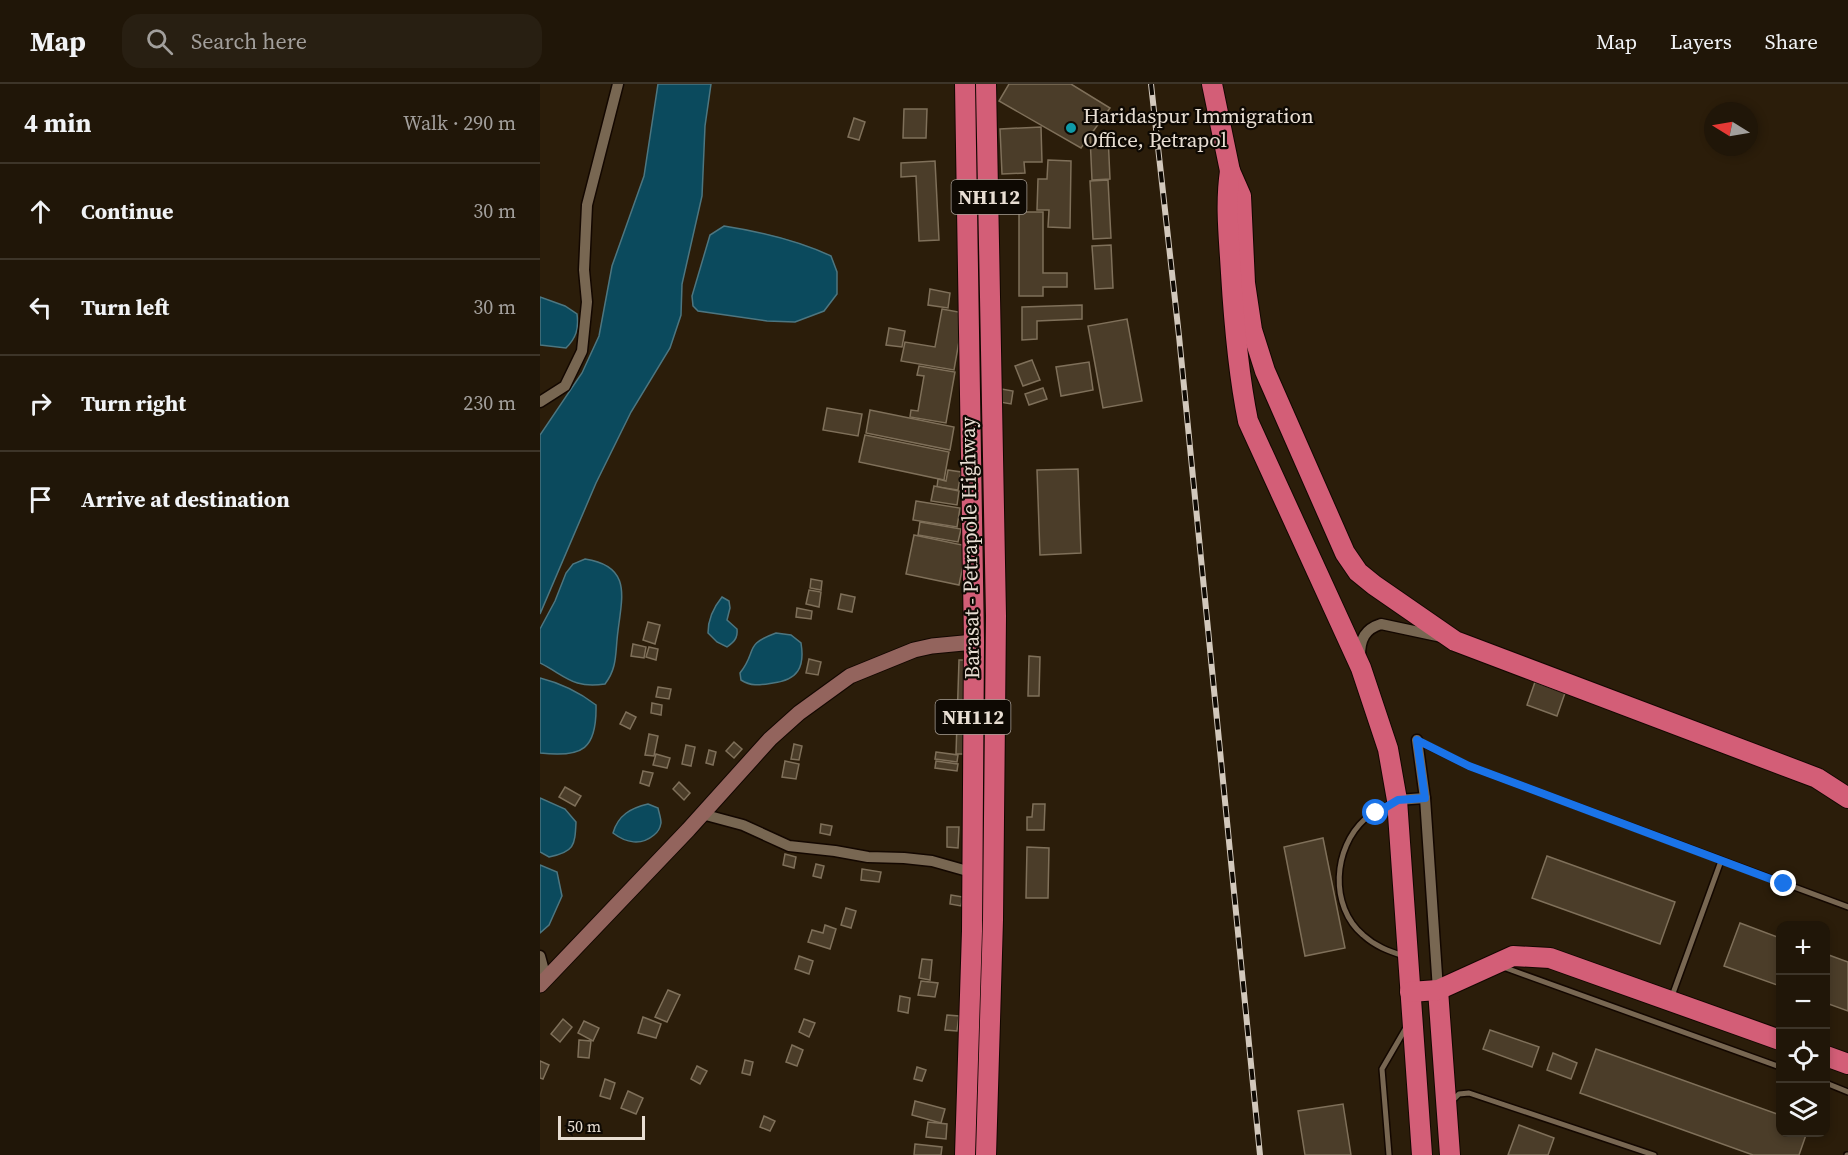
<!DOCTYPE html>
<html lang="en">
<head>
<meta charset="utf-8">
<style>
	:root { --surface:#201608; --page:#281f12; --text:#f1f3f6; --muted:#a29f9c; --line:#3d3529 }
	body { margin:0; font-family:"Source Serif 4",serif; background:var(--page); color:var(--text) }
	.controls { position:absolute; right:18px; bottom:18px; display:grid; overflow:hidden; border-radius:12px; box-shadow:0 3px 9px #0003 }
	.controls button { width:54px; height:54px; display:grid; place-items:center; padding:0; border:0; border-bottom:2px solid var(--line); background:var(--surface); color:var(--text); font:30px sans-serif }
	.compass { position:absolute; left:1164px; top:18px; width:54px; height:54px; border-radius:50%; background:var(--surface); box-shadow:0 3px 9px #0003; rotate:281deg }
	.scale { position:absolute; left:18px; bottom:15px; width:87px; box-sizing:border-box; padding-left:6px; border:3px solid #e8ded3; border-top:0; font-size:16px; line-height:21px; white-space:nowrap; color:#e8ded3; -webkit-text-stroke:4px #0e0903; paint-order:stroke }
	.stop { position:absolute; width:18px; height:18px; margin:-14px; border:4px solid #1a73e8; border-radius:50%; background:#fff }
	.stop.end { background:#1a73e8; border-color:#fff; box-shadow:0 2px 6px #0008 }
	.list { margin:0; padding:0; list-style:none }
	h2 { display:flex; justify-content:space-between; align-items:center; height:78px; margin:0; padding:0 24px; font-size:26px }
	h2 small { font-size:20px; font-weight:400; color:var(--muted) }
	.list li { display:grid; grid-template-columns:39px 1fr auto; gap:18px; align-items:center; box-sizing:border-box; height:96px; padding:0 24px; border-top:2px solid var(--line) }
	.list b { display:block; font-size:22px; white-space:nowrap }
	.list em { font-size:20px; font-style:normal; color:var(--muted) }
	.icon { flex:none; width:33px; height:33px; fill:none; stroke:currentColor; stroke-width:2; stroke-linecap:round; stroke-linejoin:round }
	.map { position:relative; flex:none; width:1308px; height:1071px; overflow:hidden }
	header { display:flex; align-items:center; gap:36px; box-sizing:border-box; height:84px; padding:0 30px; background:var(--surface); border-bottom:2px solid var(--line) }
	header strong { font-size:28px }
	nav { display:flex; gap:33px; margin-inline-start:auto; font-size:21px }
	.search { width:420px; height:54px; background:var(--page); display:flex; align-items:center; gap:15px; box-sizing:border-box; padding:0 21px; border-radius:18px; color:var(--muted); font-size:22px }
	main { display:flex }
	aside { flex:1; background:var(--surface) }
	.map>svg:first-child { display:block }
</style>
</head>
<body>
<header>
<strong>Map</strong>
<div class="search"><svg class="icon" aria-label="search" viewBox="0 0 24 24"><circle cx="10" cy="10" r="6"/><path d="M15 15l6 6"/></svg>Search here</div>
<nav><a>Map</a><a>Layers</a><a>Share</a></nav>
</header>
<main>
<aside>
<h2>4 min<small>Walk · 290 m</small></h2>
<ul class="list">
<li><svg class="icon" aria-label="ahead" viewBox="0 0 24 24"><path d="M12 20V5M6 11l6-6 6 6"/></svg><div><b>Continue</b></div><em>30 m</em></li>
<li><svg class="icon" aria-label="left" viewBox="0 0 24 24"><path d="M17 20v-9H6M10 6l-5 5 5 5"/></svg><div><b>Turn left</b></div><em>30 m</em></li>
<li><svg class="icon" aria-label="right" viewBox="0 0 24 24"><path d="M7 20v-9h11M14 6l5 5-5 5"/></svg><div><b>Turn right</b></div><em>230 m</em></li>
<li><svg class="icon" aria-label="arrive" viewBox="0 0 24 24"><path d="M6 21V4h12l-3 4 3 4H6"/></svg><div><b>Arrive at destination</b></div></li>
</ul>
</aside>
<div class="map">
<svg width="1308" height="1071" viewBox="0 0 1308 1071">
	<rect width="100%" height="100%" fill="#2b1d0a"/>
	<!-- water -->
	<g fill="#0b4a5d" stroke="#4d7680" stroke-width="1.5">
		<polygon points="118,0 171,0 165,42 162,112 142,200 141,231 130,264 91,328 56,399 0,530 0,351 42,289 59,252 72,182 104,92"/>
		<path d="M184 142C222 148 257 156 291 172L297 188V210L284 227 255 238 227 237 158 227 153 222 152 212 170 151Z"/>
		<path d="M0 213 25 222 37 230C39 245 36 254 26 264L0 261Z"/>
		<path d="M45 475C92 482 82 513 78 547 75 568 78 583 65 600 33 605 26 592 0 579V545L15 517 26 489 33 480Z"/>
		<path d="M182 513 189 517 190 524 187 536 197 545C198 554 194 558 187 563L177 558 168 549C168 535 173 524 182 513Z"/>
		<path d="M236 549 251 551 261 559C265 583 258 596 233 599 220 601 212 603 201 596L200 589C218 566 203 561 236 549Z"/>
		<path d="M0 594C20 599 39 608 56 621 57 665 43 674 0 669Z"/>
		<path d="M0 714 25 725 36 738C35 762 34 768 9 773L0 768Z"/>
		<path d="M108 720 118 724C119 729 121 734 121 739 120 745 118 748 114 751 101 762 86 759 73 749 78 731 91 724 108 720Z"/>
		<polygon points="0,781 17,788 22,812 9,841 0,849"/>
	</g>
	<!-- building -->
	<g fill="#4b3d29" stroke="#7f705a" stroke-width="1.5">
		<polygon points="469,0 531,0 570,24 541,64 459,17"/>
		<polygon points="364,25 387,25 386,54 363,54"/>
		<polygon points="314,34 325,38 319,56 308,53"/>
		<polygon points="501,43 502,78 484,78 485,89 462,90 460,45"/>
		<polygon points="568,51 570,95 552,96 550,52"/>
		<polygon points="508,76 531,77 530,144 508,143 509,126 497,126 498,95 507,95"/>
		<polygon points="395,77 399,156 379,157 376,92 361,93 361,79"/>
		<polygon points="568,96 571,154 553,155 550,97"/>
		<polygon points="479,128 503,128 503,189 527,189 527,203 503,203 503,212 479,212"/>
		<polygon points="571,161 573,204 555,205 552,162"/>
		<polygon points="390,205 410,209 408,224 388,221"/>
		<polygon points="542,221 542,235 497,237 497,255 482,256 482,223"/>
		<polygon points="402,225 424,229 414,286 361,277 365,258 395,263"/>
		<polygon points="587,235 602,317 563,324 548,242"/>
		<polygon points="349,244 365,247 362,263 346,261"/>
		<polygon points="492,276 500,296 483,302 475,282"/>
		<polygon points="549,278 553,306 521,312 516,283"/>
		<polygon points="379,282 415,288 406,339 370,333 371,326 378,327 384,292 377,291"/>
		<polygon points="456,304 473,307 471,320 454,317"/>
		<polygon points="503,304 507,315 489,321 485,310"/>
		<polygon points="287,324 322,330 318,352 283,346"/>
		<polygon points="330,326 414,343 410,366 326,349"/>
		<polygon points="325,351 409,368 404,396 319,378"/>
		<polygon points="538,385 541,469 500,471 497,386"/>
		<polygon points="408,386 421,388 418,406 397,403 398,395 406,397"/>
		<polygon points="394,402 419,407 417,421 391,417"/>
		<polygon points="376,417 420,424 417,443 373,436"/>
		<polygon points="380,438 421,445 418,458 378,451"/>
		<polygon points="374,451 427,462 419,501 366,490"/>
		<polygon points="271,495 282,497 281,506 270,504"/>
		<polygon points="269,506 281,508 279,523 266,520"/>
		<polygon points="301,510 315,513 312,528 298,525"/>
		<polygon points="257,524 272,527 271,535 256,533"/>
		<polygon points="108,538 120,541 115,560 103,556"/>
		<polygon points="93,560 106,563 104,574 91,572"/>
		<polygon points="109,563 118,565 116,576 106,573"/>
		<polygon points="489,572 500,573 499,612 488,612"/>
		<polygon points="269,575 281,578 278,591 266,589"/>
		<polygon points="419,576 430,576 428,670 416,670"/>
		<polygon points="995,598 1025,609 1017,632 987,621"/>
		<polygon points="118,603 131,605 129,615 116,613"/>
		<polygon points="112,619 122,621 121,631 111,629"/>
		<polygon points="86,628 96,633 90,645 80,640"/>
		<polygon points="109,650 118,652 114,672 105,671"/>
		<polygon points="194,658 202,665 194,674 186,667"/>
		<polygon points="254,660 262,662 259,676 251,675"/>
		<polygon points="146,661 155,663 151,682 142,680"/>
		<polygon points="169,666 176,668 173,681 166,679"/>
		<polygon points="396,668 418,671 417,678 395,675"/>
		<polygon points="116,670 130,674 127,684 113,681"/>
		<polygon points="245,677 259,680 256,695 242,693"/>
		<polygon points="396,677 418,680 417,687 395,684"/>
		<polygon points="103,687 113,689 109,702 100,699"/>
		<polygon points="139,698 150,709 144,716 133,705"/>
		<polygon points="25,703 41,712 35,722 19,713"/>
		<polygon points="493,720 505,720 504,746 487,746 487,733 492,733"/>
		<polygon points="281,740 292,742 290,751 280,749"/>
		<polygon points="407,743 419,743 418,764 407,763"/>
		<polygon points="783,754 805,864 765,872 744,763"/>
		<polygon points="487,763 509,764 508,814 486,814"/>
		<polygon points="245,770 256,773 254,784 243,781"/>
		<polygon points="1007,772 1135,818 1120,860 992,814"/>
		<polygon points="276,780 284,782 281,794 273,792"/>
		<polygon points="322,785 341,788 339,798 321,796"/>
		<polygon points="411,811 423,813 421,822 410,820"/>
		<polygon points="306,824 316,827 311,844 301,841"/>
		<polygon points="1200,839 1240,854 1240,902 1184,882"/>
		<polygon points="285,841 296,845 290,865 268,858 272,846 283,849"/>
		<polygon points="1286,870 1308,878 1308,927 1286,919"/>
		<polygon points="259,872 273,877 269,890 255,885"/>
		<polygon points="382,875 392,876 390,896 379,894"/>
		<polygon points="381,897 398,899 395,913 378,911"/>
		<polygon points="128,906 140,911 127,938 115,933"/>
		<polygon points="360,912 370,914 368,929 358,927"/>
		<polygon points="407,931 419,932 417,947 405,946"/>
		<polygon points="103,933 121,940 116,954 98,949"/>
		<polygon points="23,935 32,943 20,958 11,950"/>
		<polygon points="264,935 275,939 269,953 259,948"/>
		<polygon points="44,937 59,944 53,957 38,949"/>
		<polygon points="950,946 999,963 992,983 943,965"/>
		<polygon points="39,956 51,957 49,974 38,973"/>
		<polygon points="252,961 263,966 257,982 246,978"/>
		<polygon points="1056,965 1240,1031 1240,1048 1267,1048 1259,1071 1213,1071 1040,1009"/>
		<polygon points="1013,969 1037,979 1031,995 1007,986"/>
		<polygon points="205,976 213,978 210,991 202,989"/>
		<polygon points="0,977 9,981 3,995 0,994"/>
		<polygon points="157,982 167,987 160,1000 151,995"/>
		<polygon points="377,983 386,986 382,997 374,995"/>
		<polygon points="65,995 75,999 70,1015 60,1012"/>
		<polygon points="88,1007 103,1014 96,1030 81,1024"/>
		<polygon points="375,1017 405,1025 401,1039 372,1031"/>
		<polygon points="803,1020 811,1071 765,1071 758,1027"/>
		<polygon points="224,1032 235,1037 230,1047 220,1043"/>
		<polygon points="388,1038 407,1040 406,1055 386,1053"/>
		<polygon points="979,1041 1014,1054 1008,1071 968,1071"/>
		<polygon points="375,1060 402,1063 401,1071 374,1071"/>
	</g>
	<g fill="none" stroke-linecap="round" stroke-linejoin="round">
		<defs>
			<g id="lane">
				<polyline points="878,657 929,682 1308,823"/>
				<path d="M853 718C844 724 833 729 825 735 793 764 789 822 823 851 835 862 848 867 864 872"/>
				<polyline points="963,883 1240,983"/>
				<polyline points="1132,912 1181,777"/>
				<polyline points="1286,999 1308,1008"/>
				<polyline points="912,1017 919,1010 929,1009 1114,1071"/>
				<polyline points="849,1071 842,985 867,942"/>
				<polyline points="1307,1071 1308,1071"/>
			</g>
			<g id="street">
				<polyline points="0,318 25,302 42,267 47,218 44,186 47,121 78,0"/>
				<path d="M820 572C820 555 825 545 841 540L902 553"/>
				<polyline points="877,656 885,714 898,906"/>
				<polyline points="857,716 885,714"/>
				<polyline points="162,730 203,741 249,762 295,767 328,773 364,774 392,777 431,788"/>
				<polyline points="0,872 6,894"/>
			</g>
			<polyline id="secondary" points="0,901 148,746 230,655 259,629 310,592 374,566 392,562 434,558"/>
			<g id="highway">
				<polyline points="425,0 434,558 432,847 425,1071"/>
				<polyline points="672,0 690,87 701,112 705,199 712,246 725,287 805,469 818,488 834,501 915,557 1277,694 1308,714"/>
				<path d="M690 87C685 121 689 154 691 189 694 239 698 288 708 337L821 584 848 665 857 716 882 1071"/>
				<polyline points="898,906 910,1071"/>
				<polyline points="870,908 898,906 973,872 1010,874 1240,956"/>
				<polyline points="1286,972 1308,980"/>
				<polyline points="446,1071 453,836 456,532 446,0"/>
			</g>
		</defs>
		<!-- lane casing -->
		<use href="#lane" stroke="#130700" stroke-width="8"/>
		<!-- street casing -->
		<use href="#street" stroke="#130700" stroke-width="13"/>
		<!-- secondary casing -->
		<use href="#secondary" stroke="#130700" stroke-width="17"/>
		<!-- highway casing -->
		<use href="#highway" stroke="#130700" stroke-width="22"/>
		<!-- lane -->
		<use href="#lane" stroke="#786752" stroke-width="5"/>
		<!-- street -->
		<use href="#street" stroke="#786752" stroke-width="10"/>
		<!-- secondary -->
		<use href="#secondary" stroke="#93645d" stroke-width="15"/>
		<!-- highway -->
		<use href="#highway" stroke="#d35e77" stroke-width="20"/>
		<defs>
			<polyline id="rail" points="611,0 639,252 720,1071"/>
		</defs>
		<!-- rail casing -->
		<use href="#rail" stroke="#d2c8bc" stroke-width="6"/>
		<!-- rail -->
		<use href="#rail" stroke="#0e0903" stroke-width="4" stroke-dasharray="11" stroke-linecap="butt"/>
	</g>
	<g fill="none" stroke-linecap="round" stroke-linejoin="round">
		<!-- route -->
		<polyline stroke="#1a73e8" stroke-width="8" points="836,729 858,716 885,714 877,656 929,682 1244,800"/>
	</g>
	<!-- markers -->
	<circle fill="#0f9aa8" stroke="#0e0903" stroke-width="2" cx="531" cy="44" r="6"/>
	<g text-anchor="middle" stroke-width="4.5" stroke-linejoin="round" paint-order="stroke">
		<!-- shield labels -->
		<g fill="#0e0903" stroke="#a79e95" stroke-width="1.5">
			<rect x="411.5" y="96" width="75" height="34" rx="4.5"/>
			<rect x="395.5" y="616" width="75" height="34" rx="4.5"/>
		</g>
		<g font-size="20" font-weight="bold" fill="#e8ded3">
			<text x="449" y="120">NH112</text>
			<text x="433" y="640">NH112</text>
		</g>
		<!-- poi labels -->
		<g font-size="21" fill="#e8ded3" stroke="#0e0903" text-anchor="start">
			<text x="543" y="39">Haridaspur Immigration<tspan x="543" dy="24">Office, Petrapol</tspan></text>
		</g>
		<!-- street labels -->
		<g font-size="21" fill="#e8ded3" stroke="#0e0903">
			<text transform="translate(430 464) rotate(-91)" y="7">Barasat - Petrapole Highway</text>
		</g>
	</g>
</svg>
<div class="controls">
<button>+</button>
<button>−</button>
<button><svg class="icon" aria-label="locate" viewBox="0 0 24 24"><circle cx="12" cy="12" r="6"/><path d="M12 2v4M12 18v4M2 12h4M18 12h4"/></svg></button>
<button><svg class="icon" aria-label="layers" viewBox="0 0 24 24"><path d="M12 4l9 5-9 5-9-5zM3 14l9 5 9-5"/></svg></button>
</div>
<svg class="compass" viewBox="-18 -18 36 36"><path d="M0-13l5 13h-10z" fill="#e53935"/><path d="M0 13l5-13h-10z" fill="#a29f9c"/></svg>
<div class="scale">50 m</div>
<div class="stop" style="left:836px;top:729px"></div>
<div class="stop end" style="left:1244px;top:800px"></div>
</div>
</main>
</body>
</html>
